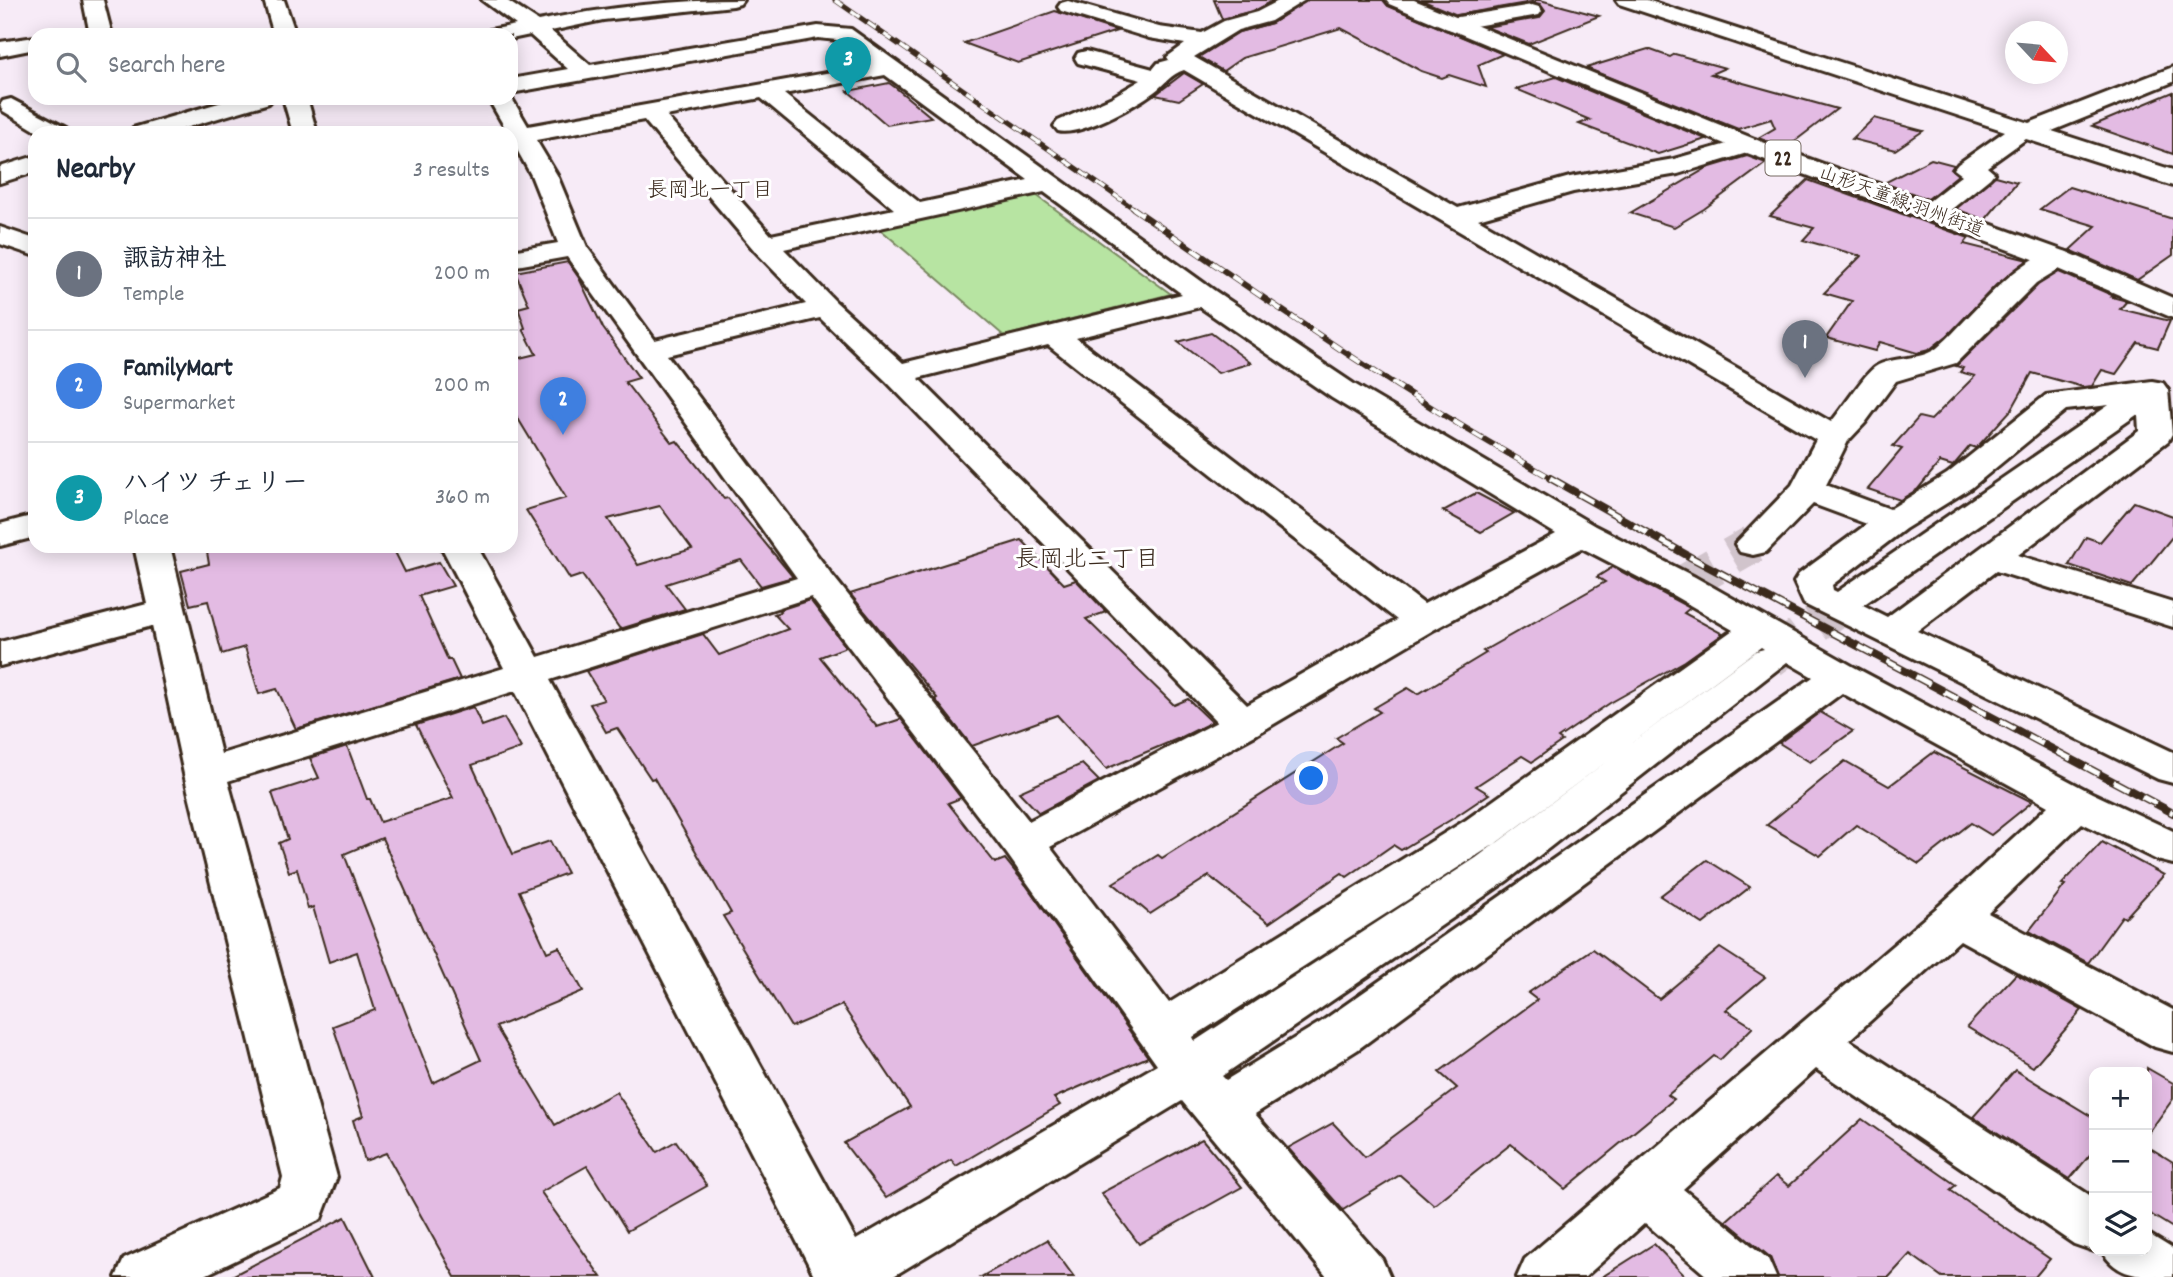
<!DOCTYPE html>
<html lang="en">
<head>
<meta charset="utf-8">
<style>
	:root { --surface:#fff; --page:#f2f2f3; --text:#1f2937; --muted:#747a83; --line:#e0e1e3; --accent:#d1495b }
	body { margin:0; font-family:Dekko,"Klee One",sans-serif; background:var(--page); color:var(--text) }
	.controls { position:absolute; right:21px; bottom:21px; display:grid; overflow:hidden; border-radius:14px; box-shadow:0 4px 18px #0003 }
	.controls button { width:63px; height:63px; display:grid; place-items:center; padding:0; border:0; border-bottom:2px solid var(--line); background:var(--surface); color:var(--text); font:35px sans-serif }
	.compass { position:absolute; left:2005px; top:21px; width:63px; height:63px; border-radius:50%; background:var(--surface); box-shadow:0 4px 18px #0003; rotate:116deg }
	.you { position:absolute; left:1312px; top:779px; width:24px; height:24px; margin:-18px; border:5px solid #fff; border-radius:50%; background:#1a73e8; box-shadow:0 0 0 10px #1a73e833 }
	.badge { display:grid; place-items:center; width:46px; height:46px; border-radius:50%; background:var(--accent); color:#fff; font-size:23px; font-weight:700 }
	.pin { position:absolute; translate:-50% -58px; filter:drop-shadow(0 2px 4px #0008) }
	.pin::after { content:''; position:absolute; top:37px; width:24px; height:21px; background:inherit; clip-path:polygon(0 0,100% 0,50% 100%) }
	.list { margin:0; padding:0; list-style:none }
	h2 { display:flex; justify-content:space-between; align-items:center; height:91px; margin:0; padding:0 28px; font-size:30px }
	h2 small { font-size:23px; font-weight:400; color:var(--muted) }
	.list li { display:grid; grid-template-columns:46px 1fr auto; gap:21px; align-items:center; box-sizing:border-box; height:112px; padding:0 28px; border-top:2px solid var(--line) }
	.list b { display:block; font-size:26px; white-space:nowrap }
	.list p { margin:0; font-size:23px; white-space:nowrap; color:var(--muted) }
	.list em { font-size:23px; font-style:normal; color:var(--muted) }
	.icon { flex:none; width:38px; height:38px; fill:none; stroke:currentColor; stroke-width:2; stroke-linecap:round; stroke-linejoin:round }
	.map { position:relative; flex:none; width:2173px; height:1277px; overflow:hidden }
	.search { position:absolute; background:var(--surface); box-shadow:0 4px 18px #0003; left:28px; top:28px; width:490px; height:77px; display:flex; align-items:center; gap:18px; box-sizing:border-box; padding:0 24px; border-radius:21px; color:var(--muted); font-size:26px }
	.panel { position:absolute; background:var(--surface); box-shadow:0 4px 18px #0003; left:28px; top:126px; width:490px; height:427px; border-radius:21px }
	.map>svg:first-child { display:block }
</style>
</head>
<body>
<div class="map">
<svg width="2173" height="1277" viewBox="0 0 2173 1277">
	<rect width="100%" height="100%" fill="#f7ebf7"/>
	<filter id="ink" filterUnits="userSpaceOnUse"><feTurbulence type="fractalNoise" baseFrequency=".0143" numOctaves="2"/><feDisplacementMap in="SourceGraphic" scale="14" xChannelSelector="R" yChannelSelector="G"/><feConvolveMatrix kernelMatrix="1 2 1 2 8 2 1 2 1" color-interpolation-filters="sRGB"/></filter>
	<g filter="url(#ink)">
		<!-- green -->
		<polygon fill="#b7e4a2" stroke="#798760" stroke-width="2" points="1036,195 1171,294 1004,336 880,229"/>
		<!-- building -->
		<g fill="#e3bbe3" stroke="#3b2a1e" stroke-width="2" fill-rule="evenodd">
			<polygon points="1214,0 1274,0 1256,10 1222,19"/>
			<polygon points="1307,0 1383,0 1388,6 1503,54 1478,65 1486,87 1449,75 1442,78 1421,71 1341,28 1242,58 1223,71 1199,57 1239,32 1272,23"/>
			<polygon points="1421,0 1540,0 1599,16 1529,44 1486,27 1539,18 1545,11 1540,4 1532,2 1457,15"/>
			<polygon points="1055,11 1117,31 1018,63 964,43"/>
			<polygon points="1648,49 1670,57 1675,54 1725,68 1711,74 1837,109 1786,148 1758,138 1775,128 1771,119 1738,129 1586,68"/>
			<polygon points="1184,73 1203,84 1179,100 1155,95"/>
			<polygon points="1556,77 1706,139 1658,154 1579,124 1590,120 1516,89"/>
			<polygon points="889,83 896,88 931,117 887,125 848,91"/>
			<polygon points="2173,92 2173,154 2092,126"/>
			<polygon points="1874,118 1923,131 1895,150 1852,139"/>
			<polygon points="1747,156 1766,163 1704,209 1674,227 1630,213 1707,168"/>
			<polygon points="1931,159 1954,165 1951,169 1958,175 1928,199 1884,183"/>
			<polygon points="1995,176 2017,182 1985,220 1956,209"/>
			<polygon points="1808,180 1969,238 1964,244 2028,260 1996,285 1948,335 1929,350 1917,353 1880,342 1875,351 1826,338 1852,301 1824,293 1861,256 1803,240 1814,228 1770,216"/>
			<polygon points="2069,187 2173,219 2173,255 2137,280 2070,250 2096,226 2040,209"/>
			<path d="M568 262 579 278 603 328 639 378 625 382 672 443 677 441 724 499 728 498 793 577 761 586 741 560 666 584 685 609 620 629 582 575 570 579 526 510 566 498 511 407V360L536 354 523 329 525 328 518 308 529 305 515 272ZM660 506 692 549 638 565 608 519Z"/>
			<polygon points="2059,272 2114,296 2112,297 2127,301 2120,309 2170,321 2158,348 2138,343 2116,374 2102,370 2092,386 2083,387 2032,373 2012,409 1979,445 1976,448 1970,446 1953,466 1940,462 1918,489 1900,500 1868,489 1902,449 1893,446 1919,417 1931,420 1975,376 1960,372 1963,368 1956,366 2038,285"/>
			<polygon points="1211,333 1251,363 1218,373 1178,342"/>
			<polygon points="1476,493 1514,513 1481,532 1443,511"/>
			<polygon points="2134,502 2173,516 2173,536 2132,586 2069,565 2086,537 2100,542"/>
			<polygon points="1022,540 1064,584 1076,580 1106,612 1086,619 1174,705 1188,699 1212,722 1182,737 1106,769 1057,715 972,746 935,699 937,698 850,594"/>
			<polygon points="206,546 392,546 405,572 439,562 453,586 419,596 448,660 451,660 460,679 296,729 277,689 259,694 245,647 222,654 208,601 190,605 181,571 209,564"/>
			<polygon points="1613,567 1690,608 1684,613 1723,634 1685,661 1610,703 1558,738 1562,741 1532,762 1522,756 1476,786 1489,794 1452,819 1401,850 1393,845 1347,877 1342,873 1269,923 1209,876 1150,914 1113,883 1158,855 1162,858 1343,743 1336,738 1380,712 1374,708 1408,688 1418,694 1486,653 1483,651 1605,582 1597,577"/>
			<polygon points="810,600 846,647 820,657 877,727 901,719 961,798 948,803 995,863 1005,859 1026,885 1148,1057 1054,1098 1060,1105 956,1166 951,1160 886,1198 844,1143 910,1107 842,1005 791,1027 723,916 731,913 654,778 651,779 617,728 606,732 590,704 604,700 586,671 703,634 719,655 788,629 774,614 780,612 779,610"/>
			<path d="M473 707 482 726 504 718 521 748 472 765 513 854 550 841 567 873 519 891 547 952 559 947 583 991 496 1027 555 1125 616 1092 657 1152 676 1141 707 1186 627 1231 587 1166 541 1192 601 1277H455L386 1153 365 1161 353 1120 363 1116 333 1026 375 1010 357 952 329 962 313 907 308 909 297 869 289 872 279 843 288 839 272 793 319 778 310 758 347 746 367 799H370L380 822 453 798 416 725ZM382 838 481 1060 433 1083 344 854Z"/>
			<polygon points="1820,712 1853,731 1810,762 1779,743"/>
			<polygon points="1934,752 2032,802 1991,835 1971,823 1919,864 1856,825 1820,856 1767,825 1845,761 1889,786"/>
			<polygon points="1082,764 1099,781 1039,813 1019,792"/>
			<polygon points="2102,842 2164,875 2125,918 2122,916 2088,963 2029,931 2065,885 2062,884"/>
			<polygon points="1707,860 1750,887 1703,924 1660,896"/>
			<polygon points="1720,948 1765,977 1726,1010 1753,1027 1720,1060 1714,1056 1668,1095 1674,1099 1565,1189 1511,1144 1434,1205 1400,1175 1343,1210 1288,1148 1333,1123 1365,1157 1457,1088 1439,1072 1537,1000 1528,993 1593,949 1659,999"/>
			<polygon points="2016,974 2082,1010 2033,1067 1967,1027"/>
			<polygon points="2147,1068 2173,1083 2173,1099 2147,1135"/>
			<polygon points="2015,1070 2094,1118 2094,1150 2070,1179 1973,1117"/>
			<polygon points="1862,1119 1956,1185 1950,1190 2050,1259 2035,1277 1942,1277 1910,1254 1889,1277 1778,1277 1770,1257 1726,1221 1776,1176 1789,1186"/>
			<polygon points="1202,1139 1242,1187 1139,1244 1101,1193"/>
			<polygon points="2147,1146 2173,1162 2173,1228 2147,1212"/>
			<polygon points="345,1217 375,1277 230,1277"/>
			<polygon points="1047,1240 1074,1277 981,1277"/>
			<polygon points="1654,1244 1686,1277 1602,1277"/>
		</g>
		<g fill="none" stroke-linecap="round" stroke-linejoin="round">
			<!-- minor-tunnel -->
			<g stroke="#d1c4cc" stroke-width="38" stroke-dasharray="38 19" stroke-linecap="butt">
				<polyline points="1682,585 1753,544"/>
				<polyline points="1770,659 1853,596"/>
			</g>
			<defs>
				<g id="minor">
					<polygon points="83,0 103,0 112,35 90,35"/>
					<polygon points="264,0 284,0 296,35 274,35"/>
					<path d="M482 0H506L538 21C607 7 673 0 743 0L740 4 733 6 603 20 551 31 590 65 818 26 851 29 1215 291 1354 384 1595 526 1695 577 1854 667 2092 793 2173 831V864L2157 860 2082 823 1988 913 2173 1010V1052L2155 1047 1960 940 1849 1040 2094 1198V1251L2074 1244 1816 1069 1683 1189 1768 1259 1776 1277H1708L1645 1223 1585 1277H1517L1525 1259 1940 905 2048 806 1842 693 1357 1050 1255 1114 1382 1259 1390 1277H1327L1182 1101 892 1277H815L515 691 228 781 337 1177 321 1219 201 1277H116L124 1259 280 1188 283 1177 184 774 152 626 0 666V642L147 604 134 546H170L221 754 504 668 441 546H477L538 657 797 578 567 257 511 267V251L558 243 531 175 511 139V133H508L488 98 511 97 528 126 871 65 837 40 818 38 511 93V79L568 69 530 35 511 39V35H487L490 30 516 25ZM885 75 1028 180 920 203 784 94ZM761 98 894 209 771 235 666 116ZM644 120 755 251 806 304 655 340 587 247 557 175 536 140ZM1044 192 1182 294 903 363 836 302 784 249ZM1200 307 1332 398 1556 534 1424 604 1076 338ZM820 318 886 381 1217 722 1029 821 832 575 667 355ZM1048 345 1397 620 1247 705 918 378ZM1582 548 1669 593 1733 630 1466 820 1169 1003 1050 847 1257 734 1435 629ZM811 597 1007 854 1157 1065 856 1240 550 680ZM1761 647 1764 649 1756 651 1476 858 1195 1041 1193 1037 1498 842ZM1787 662 1813 677 1321 1022 1226 1080 1222 1076 1508 880Z"/>
					<path d="M1280 0H1305L1271 21 1238 30 1194 57 1458 208 1570 177 1674 159 1748 138 1757 140 1760 145 1757 150 1678 174 1573 192 1478 219 1831 422C1842 410 1864 374 1875 367 1892 356 1920 361 1937 348 1967 324 2025 242 2067 252L2071 258 2067 264 2036 283 1956 363 1896 381 1865 423 1848 441 1826 485 1890 509 1947 474 2046 395 2152 381 2163 383 2168 390 2172 434 2168 441 2018 555 2173 603V627L1996 571 1917 631 2173 752V783L2158 779 1804 604 1794 582 1799 574 1867 524 1813 504 1766 552 1753 555 1740 552 1735 544 1792 485 1816 440 1184 70C1171 74 1165 84 1154 92 1135 106 1080 137 1058 131L1054 126 1058 121 1112 97 1141 80 1078 63 1075 58 1078 53 1086 51 1153 69 1158 63 1169 60 1167 57 1185 44 1149 38 1061 11 1058 7 1061 3 1068 1 1159 27 1202 33 1224 21 1257 12ZM2109 405 1837 592 1833 590 1832 585 1905 529 1971 488 2066 410ZM2138 414 2139 431 1887 617 1863 605Z"/>
					<polygon points="1616,0 1647,0 2029,123 2173,67 2173,82 2052,131 2173,170 2173,186 2026,139 1987,167 1994,173 1990,178 1942,217 1933,219 1924,217 1920,211 1924,205 1962,175 1954,169 1958,164 2005,131 1619,4"/>
					<polygon points="1532,5 1539,7 1542,11 1539,15 1452,30 1445,28 1441,24 1445,20 1452,18"/>
					<polygon points="35,37 35,49 0,56 0,42"/>
					<polygon points="236,98 273,98 269,103 168,133 130,133 133,128"/>
					<polygon points="283,98 307,98 317,133 293,133"/>
					<polygon points="11,99 66,128 69,133 40,133 3,111 0,105 3,101"/>
					<polygon points="35,156 35,172 0,183 0,167"/>
					<polygon points="0,227 35,239 35,256 0,244"/>
					<polygon points="35,515 35,537 0,546 0,524"/>
					<path d="M2147 1233 2173 1249V1277C2140 1277 2117 1277 2102 1251H2147Z"/>
				</g>
				<polygon id="major" points="1386,0 1414,0 1757,140 2067,252 2173,298 2173,318 2047,264 1739,150 1389,4"/>
			</defs>
			<!-- minor casing -->
			<use href="#minor" stroke="#3b2a1e" stroke-width="6"/>
			<!-- major casing -->
			<use href="#major" stroke="#3b2a1e" stroke-width="6"/>
			<!-- minor -->
			<use href="#minor" fill="#fff" fill-rule="evenodd"/>
			<!-- major -->
			<use href="#major" fill="#fff" fill-rule="evenodd"/>
			<defs>
				<polyline id="rail-far2" points="835,0 1136,210"/>
				<path id="rail-far1" d="M1133 208C1270 303 1407 398 1553 479"/>
				<polyline id="rail" points="1550,478 1692,558 2173,813"/>
			</defs>
			<!-- rail-far2 casing -->
			<use href="#rail-far2" stroke="#3b2a1e" stroke-width="5"/>
			<!-- rail-far1 casing -->
			<use href="#rail-far1" stroke="#3b2a1e" stroke-width="6"/>
			<!-- rail casing -->
			<use href="#rail" stroke="#3b2a1e" stroke-width="8"/>
			<!-- rail-far2 -->
			<use href="#rail-far2" stroke="#fff" stroke-width="3.5" stroke-dasharray="10" stroke-linecap="butt"/>
			<!-- rail-far1 -->
			<use href="#rail-far1" stroke="#fff" stroke-width="4.5" stroke-dasharray="12" stroke-linecap="butt"/>
			<!-- rail -->
			<use href="#rail" stroke="#fff" stroke-width="5" stroke-dasharray="16" stroke-linecap="butt"/>
		</g>
	</g>
	<g text-anchor="middle" stroke-width="6" stroke-linejoin="round" paint-order="stroke">
		<!-- far-street labels -->
		<g font-size="19" fill="#3b2a1e" stroke="#fff">
			<text transform="translate(1902 200) rotate(20)" y="7">山形天童線;羽州街道</text>
		</g>
		<!-- shield labels -->
		<rect fill="#fff" stroke="#766a62" stroke-width="2" x="1765.5" y="140.5" width="35" height="35" rx="5"/>
		<g font-size="21" font-weight="bold" fill="#3b2a1e">
			<text x="1783" y="165">22</text>
		</g>
		<!-- far-neighbourhood labels -->
		<g font-size="21" fill="#3b2a1e" stroke="#fff">
			<text x="710" y="196">長岡北一丁目</text>
		</g>
		<!-- neighbourhood labels -->
		<g font-size="24" fill="#3b2a1e" stroke="#fff">
			<text x="1087" y="566">長岡北二丁目</text>
		</g>
	</g>
</svg>
<div class="controls">
<button>+</button>
<button>−</button>
<button><svg class="icon" aria-label="layers" viewBox="0 0 24 24"><path d="M12 4l9 5-9 5-9-5zM3 14l9 5 9-5"/></svg></button>
</div>
<svg class="compass" viewBox="-18 -18 36 36"><path d="M0-13l5 13h-10z" fill="#e53935"/><path d="M0 13l5-13h-10z" fill="#747a83"/></svg>
<div class="you"></div>
<div class="pin badge" style="left:1805px;top:378px;background:#6b7280">1</div>
<div class="pin badge" style="left:563px;top:435px;background:#3f7fe0">2</div>
<div class="pin badge" style="left:848px;top:95px;background:#0f9aa8">3</div>
<div class="search"><svg class="icon" aria-label="search" viewBox="0 0 24 24"><circle cx="10" cy="10" r="6"/><path d="M15 15l6 6"/></svg>Search here</div>
<section class="panel">
<h2>Nearby<small>3 results</small></h2>
<ul class="list">
<li><span class="badge" style="background:#6b7280">1</span><div><b>諏訪神社</b><p>Temple</p></div><em>200 m</em></li>
<li><span class="badge" style="background:#3f7fe0">2</span><div><b>FamilyMart</b><p>Supermarket</p></div><em>200 m</em></li>
<li><span class="badge" style="background:#0f9aa8">3</span><div><b>ハイツ チェリー</b><p>Place</p></div><em>360 m</em></li>
</ul>
</section>
</div>
</body>
</html>
